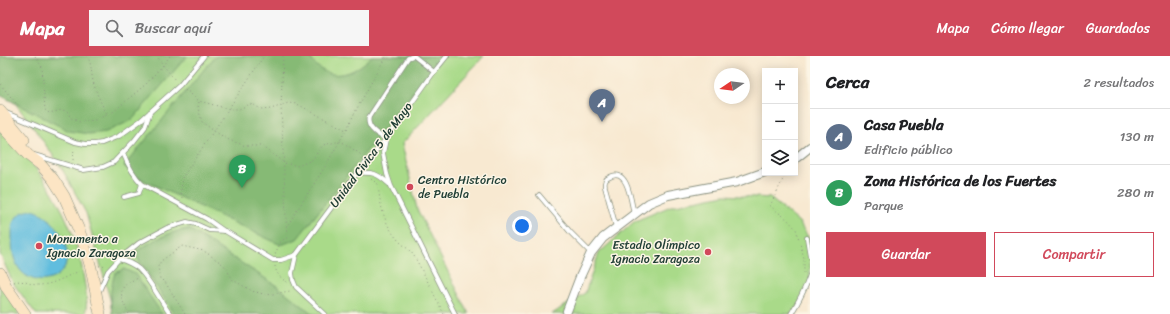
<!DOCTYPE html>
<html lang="es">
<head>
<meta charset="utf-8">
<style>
	:root { --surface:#fff; --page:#f6f6f6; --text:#202124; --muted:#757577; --line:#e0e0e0; --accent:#d1495b }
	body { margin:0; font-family:Sriracha,sans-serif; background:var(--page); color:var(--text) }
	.controls { position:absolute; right:12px; top:12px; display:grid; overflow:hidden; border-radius:0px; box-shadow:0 2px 10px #0003 }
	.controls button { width:36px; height:36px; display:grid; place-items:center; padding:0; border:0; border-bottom:1px solid var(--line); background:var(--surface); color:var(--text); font:20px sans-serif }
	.compass { position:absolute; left:714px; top:12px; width:36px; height:36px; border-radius:50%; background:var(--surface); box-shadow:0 2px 10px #0003; rotate:257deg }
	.you { position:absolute; left:522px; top:170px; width:14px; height:14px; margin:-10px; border:3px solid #fff; border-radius:50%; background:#1a73e8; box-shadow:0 0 0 6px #1a73e833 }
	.badge { display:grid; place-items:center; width:26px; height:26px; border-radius:50%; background:var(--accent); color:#fff; font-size:13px; font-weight:700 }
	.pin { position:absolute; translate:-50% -33px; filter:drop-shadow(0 1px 2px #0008) }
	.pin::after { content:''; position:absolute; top:21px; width:14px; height:12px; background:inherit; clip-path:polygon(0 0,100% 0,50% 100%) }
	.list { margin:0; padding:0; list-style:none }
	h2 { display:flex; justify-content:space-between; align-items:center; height:52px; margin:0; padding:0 16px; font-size:17px }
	h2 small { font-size:13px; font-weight:400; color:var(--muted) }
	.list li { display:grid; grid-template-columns:26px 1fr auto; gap:12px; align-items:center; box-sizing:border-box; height:56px; padding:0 16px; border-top:1px solid var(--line) }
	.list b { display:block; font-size:15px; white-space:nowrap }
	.list p { margin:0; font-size:13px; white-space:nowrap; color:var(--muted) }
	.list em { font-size:13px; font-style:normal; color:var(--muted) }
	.actions { display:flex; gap:8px; padding:12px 16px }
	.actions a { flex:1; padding:9px 0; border:1px solid var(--accent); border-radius:0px; text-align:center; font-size:14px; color:var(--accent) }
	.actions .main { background:var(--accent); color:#fff }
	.icon { flex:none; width:22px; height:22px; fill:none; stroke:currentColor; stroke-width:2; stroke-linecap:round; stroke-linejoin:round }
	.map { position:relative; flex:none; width:810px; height:258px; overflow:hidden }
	header { display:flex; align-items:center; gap:24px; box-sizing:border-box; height:56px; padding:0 20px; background:var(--accent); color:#fff }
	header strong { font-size:19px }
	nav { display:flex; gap:22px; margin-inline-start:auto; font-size:14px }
	.search { width:280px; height:36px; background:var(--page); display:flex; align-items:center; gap:10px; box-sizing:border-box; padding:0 14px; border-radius:0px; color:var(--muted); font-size:15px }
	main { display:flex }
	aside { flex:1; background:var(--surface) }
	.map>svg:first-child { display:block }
</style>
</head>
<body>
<header>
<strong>Mapa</strong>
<div class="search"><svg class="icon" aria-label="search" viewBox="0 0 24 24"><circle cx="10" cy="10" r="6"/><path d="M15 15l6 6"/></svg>Buscar aquí</div>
<nav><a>Mapa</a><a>Cómo llegar</a><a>Guardados</a></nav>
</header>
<main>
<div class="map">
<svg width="810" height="258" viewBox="0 0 810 258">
	<rect width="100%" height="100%" fill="#fcf5e5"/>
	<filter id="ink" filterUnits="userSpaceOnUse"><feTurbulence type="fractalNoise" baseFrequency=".025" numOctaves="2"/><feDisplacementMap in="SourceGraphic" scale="8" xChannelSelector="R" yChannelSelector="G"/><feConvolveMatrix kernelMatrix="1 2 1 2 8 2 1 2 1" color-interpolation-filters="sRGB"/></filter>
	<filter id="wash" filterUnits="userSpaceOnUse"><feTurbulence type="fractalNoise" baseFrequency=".012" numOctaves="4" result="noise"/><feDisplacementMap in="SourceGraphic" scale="16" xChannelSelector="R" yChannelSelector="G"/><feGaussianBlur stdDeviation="0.9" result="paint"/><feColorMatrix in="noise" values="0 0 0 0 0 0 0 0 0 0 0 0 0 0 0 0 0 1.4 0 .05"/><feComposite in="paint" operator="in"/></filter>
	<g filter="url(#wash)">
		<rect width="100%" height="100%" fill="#f8e9d1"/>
		<!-- green -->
		<g fill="#a9da89" stroke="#648c5e">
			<polygon points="0,0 484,0 402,88 417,153 469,258 112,258 110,243 86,157 61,111 34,72 15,47 0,39"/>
			<path d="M0 74C7 82 15 88 22 96 54 131 78 177 84 224 86 235 88 247 85 258H36L13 227 0 198Z"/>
			<polygon points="724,139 770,142 799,166 810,184 810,229 794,258 552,258 585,237 599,197 635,165 671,150"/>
			<polygon points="0,225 20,258 0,258"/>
		</g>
		<!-- forest -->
		<g fill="#86ba75" stroke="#527c54">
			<polygon points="0,0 187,0 132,64 106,76 89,78 69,75 0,39"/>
			<path d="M217 0H309C326 28 352 21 372 0H442L297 183 281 189 137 121 124 110 211 5Z"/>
			<path d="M189 173 277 230 313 258H175L134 197C152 185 167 176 189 173Z"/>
			<path d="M124 213 135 218 162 258H112C110 243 110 232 115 217Z"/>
		</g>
		<!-- water -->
		<path fill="#60bdde" stroke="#407d89" d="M32 154C56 158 85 206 53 222 40 228 24 223 17 209 12 200 12 189 12 179 12 173 12 167 16 162 20 156 26 155 32 154Z"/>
	</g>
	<g filter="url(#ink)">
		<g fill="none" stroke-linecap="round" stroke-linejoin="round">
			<defs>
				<g id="lane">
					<path d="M413 0 408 2 369 61C366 71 378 79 386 83L383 97 387 118 391 130 455 258"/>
					<polyline points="414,0 434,16"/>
					<polyline points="4,56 75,86 85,88 95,88 102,87 119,80 140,65 180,29 204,0"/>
					<path d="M123 97C128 109 133 119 142 128L207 163 224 175"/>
					<polyline points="34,99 84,114 103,111 114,106 134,85 145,71 150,56"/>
					<path d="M357 117C373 116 377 117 389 128"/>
					<polyline points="539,139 571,177 591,197"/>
					<polyline points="124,141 139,137 142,128"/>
					<path d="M616 171 605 131C604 126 605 123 610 121 628 111 631 146 634 158"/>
					<polyline points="807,182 810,200"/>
					<polyline points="119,203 139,187 167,172 187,166 196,168 209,174 225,175 273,204 281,204 296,199"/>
					<path d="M99 235 108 215 119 203C126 205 133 208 139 213 151 225 160 244 170 258"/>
					<polyline points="325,258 296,231 293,224 292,217 296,199 357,117 386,83 434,16 447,0"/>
					<path d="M791 258C799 245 805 233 810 219"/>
				</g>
				<g id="street">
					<polyline points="795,103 810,91"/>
					<polyline points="567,255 580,221 591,197 603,182 649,147 668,139 737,126 765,116"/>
				</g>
				<g id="secondary">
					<polyline points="0,55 24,84"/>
					<polyline points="0,68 28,99 40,108 53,123 64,140 78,172 84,188 91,212 100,258"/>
					<polyline points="0,217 7,232 25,258"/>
				</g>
			</defs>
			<!-- lane casing -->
			<use href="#lane" stroke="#8c9382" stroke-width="5.5"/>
			<!-- street casing -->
			<use href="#street" stroke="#8c9382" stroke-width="10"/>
			<!-- secondary casing -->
			<use href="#secondary" stroke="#8c9382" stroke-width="12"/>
			<!-- path -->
			<g stroke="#8c9382" stroke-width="1" stroke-dasharray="1 3" stroke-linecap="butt">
				<polyline points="35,0 42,11 45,54 49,57 62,54 67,55 71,62 80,66 95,64 113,56 146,28 163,9 157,0"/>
				<path d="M87 0C92 8 91 16 93 25 96 37 101 47 107 58"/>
				<polyline points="170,0 163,9 175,24"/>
				<polyline points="283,0 281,50 288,47 297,48 346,74 326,109 287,170"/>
				<polyline points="0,28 16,47"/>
				<path d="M185 33 199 45 229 53H239L248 49 253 48C264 57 269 53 281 50L287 182 281 185 275 198"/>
				<polyline points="199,46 198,52 202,66 214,75 229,84 246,90 262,90 284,107 298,110 312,104 323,89 341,85 363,100"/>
				<polyline points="347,73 354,58 386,0"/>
				<polyline points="73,104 74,92"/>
				<polyline points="786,117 770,150 787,163 796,173 804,202 804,217"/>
				<path d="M371 123 378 128C380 149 384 169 399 185 404 190 410 194 414 200 425 219 434 239 444 258"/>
				<polyline points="182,142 181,135 182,122 264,0"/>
				<polyline points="99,210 106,209"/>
				<path d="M275 210C276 218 282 224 289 227"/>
				<path d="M14 226C23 223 30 229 38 229 55 229 67 219 83 214"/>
				<path d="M129 258C119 240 116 229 139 222"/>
				<polyline points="185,258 165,226 160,223 158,210 161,205 182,190 204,195 224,209 233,224 252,235 267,239 290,235"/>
			</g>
			<!-- lane -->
			<use href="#lane" stroke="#fff" stroke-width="4"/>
			<!-- street -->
			<use href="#street" stroke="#fff" stroke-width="8"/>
			<!-- secondary -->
			<use href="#secondary" stroke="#fce5c4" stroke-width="11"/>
		</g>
	</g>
	<!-- markers -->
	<g fill="#d1495b" stroke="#fcf5e5" stroke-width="1.5">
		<circle cx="410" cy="131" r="4"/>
		<circle cx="39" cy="190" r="4"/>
		<circle cx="708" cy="196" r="4"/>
	</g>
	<g text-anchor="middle" stroke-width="3" stroke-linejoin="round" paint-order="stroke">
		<!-- street labels -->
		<g font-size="12" fill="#1f3d34" stroke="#fcf5e5">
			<text transform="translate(371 99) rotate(-53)" y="4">Unidad Civica 5 de Mayo</text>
		</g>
		<!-- poi labels -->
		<g font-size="12" fill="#1f3d34" stroke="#fcf5e5" text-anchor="start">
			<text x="418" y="128">Centro Histórico<tspan x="418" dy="14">de Puebla</tspan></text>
			<text x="47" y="187">Monumento a<tspan x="47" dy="14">Ignacio Zaragoza</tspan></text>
			<text x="700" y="193" text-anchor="end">Estadio Olímpico<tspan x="700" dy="14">Ignacio Zaragoza</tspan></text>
		</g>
	</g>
</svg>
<div class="controls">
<button>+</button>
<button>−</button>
<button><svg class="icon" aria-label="layers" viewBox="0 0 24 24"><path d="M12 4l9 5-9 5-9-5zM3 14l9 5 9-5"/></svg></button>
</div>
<svg class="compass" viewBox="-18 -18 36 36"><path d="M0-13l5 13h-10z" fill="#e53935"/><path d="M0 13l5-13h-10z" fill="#757577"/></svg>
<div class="you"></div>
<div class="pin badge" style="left:602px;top:66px;background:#5c6f8a">A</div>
<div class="pin badge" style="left:242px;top:132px;background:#2e9e5b">B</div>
</div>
<aside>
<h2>Cerca<small>2 resultados</small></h2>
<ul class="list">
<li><span class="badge" style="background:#5c6f8a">A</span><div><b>Casa Puebla</b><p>Edificio público</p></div><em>130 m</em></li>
<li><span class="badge" style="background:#2e9e5b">B</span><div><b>Zona Histórica de los Fuertes</b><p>Parque</p></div><em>280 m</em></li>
</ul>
<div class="actions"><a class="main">Guardar</a><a>Compartir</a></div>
</aside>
</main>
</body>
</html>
